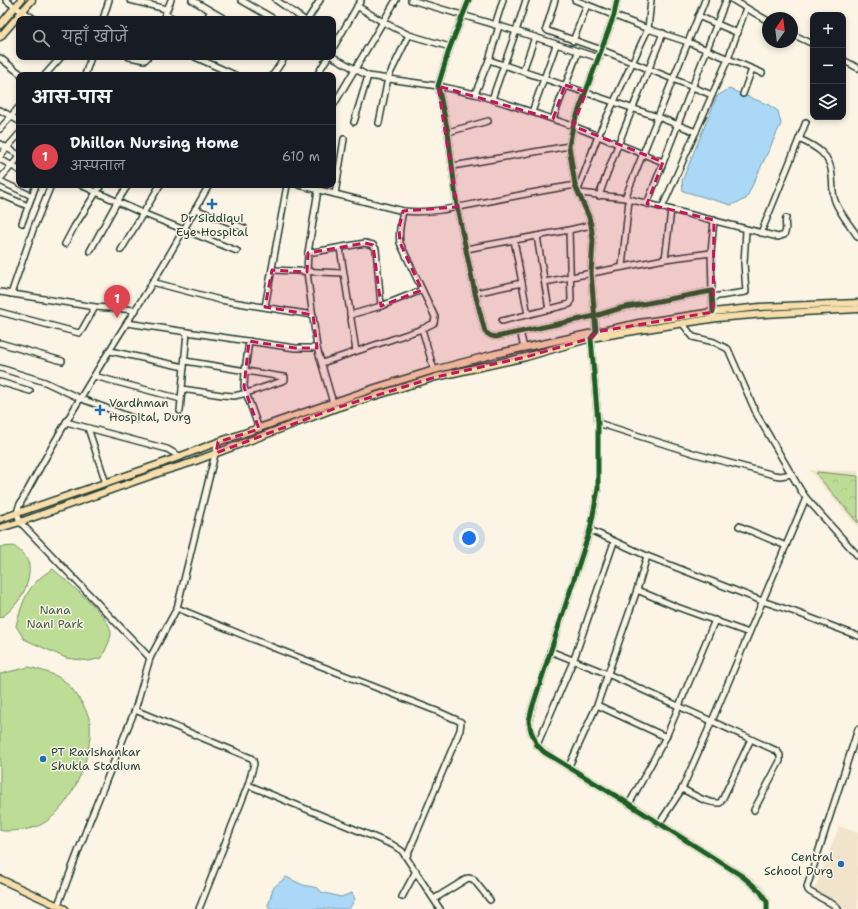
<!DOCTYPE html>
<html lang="hi">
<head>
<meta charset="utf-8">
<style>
	:root { --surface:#171b24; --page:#20242c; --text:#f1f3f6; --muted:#9ea1a6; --line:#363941; --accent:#b45309 }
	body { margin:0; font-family:"Shantell Sans","Playpen Sans Deva",sans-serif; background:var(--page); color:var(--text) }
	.controls { position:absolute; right:12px; top:12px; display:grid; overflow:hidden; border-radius:8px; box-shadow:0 2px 6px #0003 }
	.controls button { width:36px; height:36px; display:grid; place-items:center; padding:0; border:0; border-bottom:1px solid var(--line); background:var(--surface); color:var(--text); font:20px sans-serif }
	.compass { position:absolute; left:762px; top:12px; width:36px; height:36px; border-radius:50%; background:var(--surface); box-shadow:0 2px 6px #0003; rotate:14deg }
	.you { position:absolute; left:469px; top:538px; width:14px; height:14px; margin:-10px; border:3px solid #fff; border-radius:50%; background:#1a73e8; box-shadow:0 0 0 6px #1a73e833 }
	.badge { display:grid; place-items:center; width:26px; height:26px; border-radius:50%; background:var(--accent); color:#fff; font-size:13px; font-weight:700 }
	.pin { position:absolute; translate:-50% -33px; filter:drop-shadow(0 1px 2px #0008) }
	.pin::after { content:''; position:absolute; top:21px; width:14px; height:12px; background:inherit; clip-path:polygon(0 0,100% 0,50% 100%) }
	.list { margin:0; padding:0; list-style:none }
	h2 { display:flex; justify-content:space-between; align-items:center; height:52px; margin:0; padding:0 16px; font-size:17px }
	h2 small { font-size:13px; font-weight:400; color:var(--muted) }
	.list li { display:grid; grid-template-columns:26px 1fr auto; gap:12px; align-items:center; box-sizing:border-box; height:64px; padding:0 16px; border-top:1px solid var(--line) }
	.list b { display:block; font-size:15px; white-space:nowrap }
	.list p { margin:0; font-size:13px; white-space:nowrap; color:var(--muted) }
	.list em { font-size:13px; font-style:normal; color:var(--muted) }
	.icon { flex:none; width:22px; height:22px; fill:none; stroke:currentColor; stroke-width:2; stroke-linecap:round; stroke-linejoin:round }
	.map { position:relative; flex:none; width:858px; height:909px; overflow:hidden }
	.search { position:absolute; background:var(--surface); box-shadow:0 2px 6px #0003; left:16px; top:16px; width:320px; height:44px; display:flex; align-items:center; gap:10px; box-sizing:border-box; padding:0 14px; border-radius:8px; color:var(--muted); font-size:15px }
	.panel { position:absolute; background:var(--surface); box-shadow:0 2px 6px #0003; left:16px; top:72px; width:320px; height:116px; border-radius:8px }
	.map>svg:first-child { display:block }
</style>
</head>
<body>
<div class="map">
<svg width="858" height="909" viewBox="0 0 858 909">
	<defs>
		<pattern id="forest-crowns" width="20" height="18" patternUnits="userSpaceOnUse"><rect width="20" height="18" fill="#bddd96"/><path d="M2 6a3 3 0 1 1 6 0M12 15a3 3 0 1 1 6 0" fill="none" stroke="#a2bf82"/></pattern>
	</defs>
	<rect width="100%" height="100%" fill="#fcf5e5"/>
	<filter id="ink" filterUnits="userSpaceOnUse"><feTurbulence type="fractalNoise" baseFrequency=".025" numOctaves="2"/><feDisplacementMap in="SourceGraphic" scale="8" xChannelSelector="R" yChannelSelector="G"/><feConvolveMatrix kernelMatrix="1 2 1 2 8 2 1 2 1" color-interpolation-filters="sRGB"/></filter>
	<g filter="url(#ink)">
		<!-- built -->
		<g fill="#f2e4cc">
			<polygon points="809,470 858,471 858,528"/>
			<polygon points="839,826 858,833 858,909 843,909 813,894"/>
		</g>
		<!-- green -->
		<g fill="#bddd96" stroke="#6e8d65">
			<path d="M14 546C20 551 28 557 29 566 31 586 17 608 0 618V547Z"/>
			<path d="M53 569C67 582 109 615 111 632 112 638 104 652 102 658L89 661 66 658 24 639 16 626C23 600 28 583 53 569Z"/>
			<path d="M29 667C40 670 53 673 63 680 73 687 89 711 90 723 93 755 73 803 47 821 35 830 18 831 3 831L0 830V674Z"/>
		</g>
		<!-- forest -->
		<polygon fill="url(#forest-crowns)" stroke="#6e8d65" points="817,472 858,476 858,523 817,475"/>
		<!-- water -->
		<g fill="#aad8f6" stroke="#729aa8">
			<polygon points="729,89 769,105 778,111 781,124 746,199 731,205 683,191 682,181 717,96"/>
			<polygon points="286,877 303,885 318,888 321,892 341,897 352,893 355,899 349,909 270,909 268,906 273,888"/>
		</g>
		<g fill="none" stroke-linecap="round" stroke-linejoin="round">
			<defs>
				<g id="minor">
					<path d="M6 0C15 8 25 12 34 19"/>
					<polyline points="130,0 166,9"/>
					<polyline points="192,0 225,19"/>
					<polyline points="241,0 274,19"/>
					<polyline points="276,0 303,19"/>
					<polyline points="411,0 516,31 599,58"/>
					<polyline points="469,0 450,47 438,86 448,132 457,207 475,293 485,332 491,336 496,337 595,316 621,308 712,291 713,312"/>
					<polyline points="555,0 546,29 548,31 602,50 712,95"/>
					<polyline points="575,0 648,29 688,42 762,73"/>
					<polyline points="617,0 614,15 602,48 573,126 569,146 575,185 589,217 591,225 593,240 591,273 596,332 591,338 598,423 598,489 590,530 532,708 529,721 531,731 537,745 544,752 629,804 742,876 760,891 767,902 767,909"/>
					<polyline points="733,0 768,21"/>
					<polyline points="357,6 383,22 409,35"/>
					<polyline points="165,14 174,19"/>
					<polyline points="698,16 738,33"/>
					<polyline points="103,19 109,0"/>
					<polyline points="163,19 171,0"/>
					<polyline points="206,19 211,11"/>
					<polyline points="308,19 320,0"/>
					<polyline points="495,25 503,0"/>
					<polyline points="792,34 813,44"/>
					<polyline points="573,41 587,5"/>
					<polyline points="333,48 361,0"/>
					<polyline points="129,57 145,60 148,57"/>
					<polyline points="195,57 235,75"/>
					<polyline points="333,57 368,76 438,86 475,94 508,104 573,126 663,162"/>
					<polyline points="0,58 22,75"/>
					<polyline points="489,60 658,117 696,132"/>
					<polyline points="843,60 858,68"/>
					<polyline points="523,71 535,37"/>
					<polyline points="45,75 61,57"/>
					<polyline points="85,75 91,57"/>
					<polyline points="273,75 285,57"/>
					<polyline points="317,75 328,57"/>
					<polyline points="475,94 489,60 499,26"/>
					<polyline points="743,94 752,69"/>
					<polyline points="492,99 516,31 526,0"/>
					<polyline points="333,106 396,0"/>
					<polyline points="0,110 19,121"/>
					<polyline points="532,112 556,45"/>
					<polyline points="553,119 578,52"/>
					<polyline points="354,122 368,76"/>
					<polyline points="379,123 388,78 409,35 450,47"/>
					<polyline points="0,129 19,107"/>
					<polyline points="448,132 488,121"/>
					<path d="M799 139C817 147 831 155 832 176 833 184 832 193 835 201 840 214 850 225 858 237"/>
					<polyline points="0,144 19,155"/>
					<polyline points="0,156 19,134"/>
					<polyline points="0,159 19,170"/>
					<polyline points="453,166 569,146"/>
					<polyline points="0,179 19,157"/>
					<polyline points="0,181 32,196"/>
					<polyline points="81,185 142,213 237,251"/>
					<path d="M299 185 403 211C431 214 458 207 485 202 515 196 545 190 575 185"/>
					<polyline points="318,190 308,253 307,272 317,348 333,403"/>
					<polyline points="578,190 598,136 648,29 651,0"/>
					<path d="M580 193 625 198 778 237 784 235C788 229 784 224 786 218"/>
					<polyline points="0,194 28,206"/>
					<polyline points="335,194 344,139"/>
					<path d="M599 196C618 141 642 87 663 33"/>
					<polyline points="625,198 705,0"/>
					<polyline points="647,204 726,0"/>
					<polyline points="662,208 728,59 746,8"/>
					<polyline points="195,209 244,228"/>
					<polyline points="22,223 36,185"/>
					<polyline points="761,233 806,122"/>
					<polyline points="537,236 549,310"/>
					<polyline points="514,240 528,315"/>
					<polyline points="65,244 74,227 101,185"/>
					<polyline points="340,248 356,351"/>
					<polyline points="466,249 569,230 591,225"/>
					<polyline points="121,250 160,185"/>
					<polyline points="90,251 117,202 128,185"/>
					<polyline points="308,253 365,243 373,245 376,249 381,306"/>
					<polyline points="665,259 671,210"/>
					<polyline points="622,267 629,200"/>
					<polyline points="272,270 343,273"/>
					<polyline points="152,282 220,300 313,315"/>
					<polyline points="545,282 665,259 711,253"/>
					<polyline points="712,291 711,253 714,220"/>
					<polyline points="0,292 95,307 136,310"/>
					<polyline points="475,293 522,283"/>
					<polyline points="11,294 34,227 51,185"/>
					<polyline points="712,297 746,292 744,263 746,230"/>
					<polyline points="265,307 287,185"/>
					<polyline points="0,312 79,333 82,330 95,307"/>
					<polyline points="350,315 381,306 422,290"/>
					<polyline points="502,321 570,304 571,300 569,230"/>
					<polyline points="127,323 187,332 180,411"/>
					<polyline points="682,323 693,337 714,342 728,349 757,415 800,489 806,498 858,556"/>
					<polyline points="422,329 434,370"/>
					<polyline points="520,331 524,348"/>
					<polyline points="187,332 295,348 317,348"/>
					<polyline points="249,341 245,371 244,387 259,429"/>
					<polyline points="0,343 62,361"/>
					<polyline points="110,351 184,367"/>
					<path d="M322 363 422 329 434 323 435 317 400 243C398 232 401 222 403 211"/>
					<polyline points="0,368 45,382 79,398 136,419"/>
					<polyline points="94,376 181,399"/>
					<polyline points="0,382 30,391"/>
					<polyline points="182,389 222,395 234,396 247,393 285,380 285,377 283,377 185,361"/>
					<polyline points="66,422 167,449 181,457"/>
					<polyline points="598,423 696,454 774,475 780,476 792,474"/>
					<polyline points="88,428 106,483"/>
					<polyline points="739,526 786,546"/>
					<polyline points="590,530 647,556 762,601 795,612 858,636"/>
					<polyline points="637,590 677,607 749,633"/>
					<polyline points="177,608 272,647 439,712 457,720 461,722 460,730 407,856"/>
					<polyline points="550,651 608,674 777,751 780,755 780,761 754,810"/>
					<path d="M150 658 20 522 17 513 19 506C55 439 94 374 135 310 162 270 185 227 209 185"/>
					<polyline points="597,705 666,737"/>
					<polyline points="135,710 251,758 253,760 254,764 248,785 393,845 402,851 440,909"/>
					<polyline points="537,745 574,659 614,542"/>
					<polyline points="569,766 597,705 637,590 647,556"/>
					<path d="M682 789C693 794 707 804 720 803L723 798 751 739"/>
					<polyline points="629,804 666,737 715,620"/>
					<polyline points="659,824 682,789 712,721 806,498"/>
					<polyline points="402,897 416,871"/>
					<polyline points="434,899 468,878 473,879 490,900"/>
					<polyline points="58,905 90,820 135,710 150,658 177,608 218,442"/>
					<polyline points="199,909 248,785"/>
					<polyline points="838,909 834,905 810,892 808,890 807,887 858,729"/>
				</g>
				<g id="major">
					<polyline points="0,25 21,0"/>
					<polyline points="0,37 32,0"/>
					<polyline points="0,519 160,464 218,442 375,388 434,370 495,354 639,323 713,312 760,307 858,303"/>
					<polyline points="0,528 20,522 164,471 190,463 336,408 436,377 526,357 591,338 640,330 717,318 765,314 858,309"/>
					<polyline points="0,879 65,909"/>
				</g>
			</defs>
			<!-- minor casing -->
			<use href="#minor" stroke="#1f3d34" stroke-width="8"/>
			<!-- major casing -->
			<use href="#major" stroke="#1f3d34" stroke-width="9"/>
			<!-- minor -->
			<use href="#minor" stroke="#fcf5e5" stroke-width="5"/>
			<!-- major -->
			<use href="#major" stroke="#f8deab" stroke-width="6"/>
			<defs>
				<g id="cycleway">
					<polyline points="469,0 450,47 438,86 448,132 457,207 475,293 485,332 491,336 496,337 595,316 621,308 712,291 713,312"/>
					<polyline points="617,0 614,15 602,48 573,126 569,146 575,185 589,217 591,225 593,240 591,273 596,332 591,338 598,423 598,489 590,530 532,708 529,721 531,731 537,745 544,752 629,804 742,876 760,891 767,902 767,909"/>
				</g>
			</defs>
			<!-- cycleway casing -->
			<use href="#cycleway" stroke="#fcf5e5" stroke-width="8"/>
			<!-- cycleway -->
			<use href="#cycleway" stroke="#1b5e20" stroke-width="5"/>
		</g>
	</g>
	<!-- marked area -->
	<path fill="#c2185b" fill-opacity="0.2" stroke="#c2185b" stroke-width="3" stroke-dasharray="8 5" stroke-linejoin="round" d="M565 85 586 92 573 126 663 162 647 204 714 220 713 312 596 332 591 338 526 357 436 377 336 408 216 453 218 442 259 429 244 387 249 341 295 348H317L313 315 265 307 272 270 307 272 308 253 365 243 373 245 381 306 422 290 400 243 399 228 403 211 457 207 438 86 553 119Z"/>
	<!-- markers -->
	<g fill="#1f6fb2" stroke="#fcf5e5" stroke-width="1.5">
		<path d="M210 198h4v4h4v4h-4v4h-4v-4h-4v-4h4z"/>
		<path d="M98 404h4v4h4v4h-4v4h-4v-4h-4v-4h4z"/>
		<circle cx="43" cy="759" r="4"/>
		<circle cx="841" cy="864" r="4"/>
	</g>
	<g text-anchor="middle" stroke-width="3" stroke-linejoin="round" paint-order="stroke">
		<!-- poi labels -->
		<g font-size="12" fill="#1f3d34" stroke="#fcf5e5" text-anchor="start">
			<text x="212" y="222" text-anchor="middle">Dr Siddiqui<tspan x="212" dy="14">Eye Hospital</tspan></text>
			<text x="109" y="407">Vardhman<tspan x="109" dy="14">Hospital, Durg</tspan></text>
			<text x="51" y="756">PT Ravishankar<tspan x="51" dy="14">Shukla Stadium</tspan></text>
			<text x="833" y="861" text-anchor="end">Central<tspan x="833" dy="14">School Durg</tspan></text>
		</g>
		<!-- park labels -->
		<g font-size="12" fill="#3f5d48" stroke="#fcf5e5">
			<text x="55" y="614">Nana<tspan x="55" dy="14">Nani Park</tspan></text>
		</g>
	</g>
</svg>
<div class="controls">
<button>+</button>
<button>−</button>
<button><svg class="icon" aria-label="layers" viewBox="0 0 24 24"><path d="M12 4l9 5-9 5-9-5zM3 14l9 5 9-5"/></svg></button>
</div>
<svg class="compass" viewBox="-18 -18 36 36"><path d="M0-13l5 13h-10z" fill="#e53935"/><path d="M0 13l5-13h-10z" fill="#9ea1a6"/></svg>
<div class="you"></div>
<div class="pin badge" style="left:117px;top:318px;background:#e0444e">1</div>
<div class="search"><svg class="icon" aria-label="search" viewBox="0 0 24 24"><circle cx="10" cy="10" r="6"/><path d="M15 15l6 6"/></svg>यहाँ खोजें</div>
<section class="panel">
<h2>आस-पास<small></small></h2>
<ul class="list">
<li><span class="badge" style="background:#e0444e">1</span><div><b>Dhillon Nursing Home</b><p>अस्पताल</p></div><em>610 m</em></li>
</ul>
</section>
</div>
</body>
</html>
